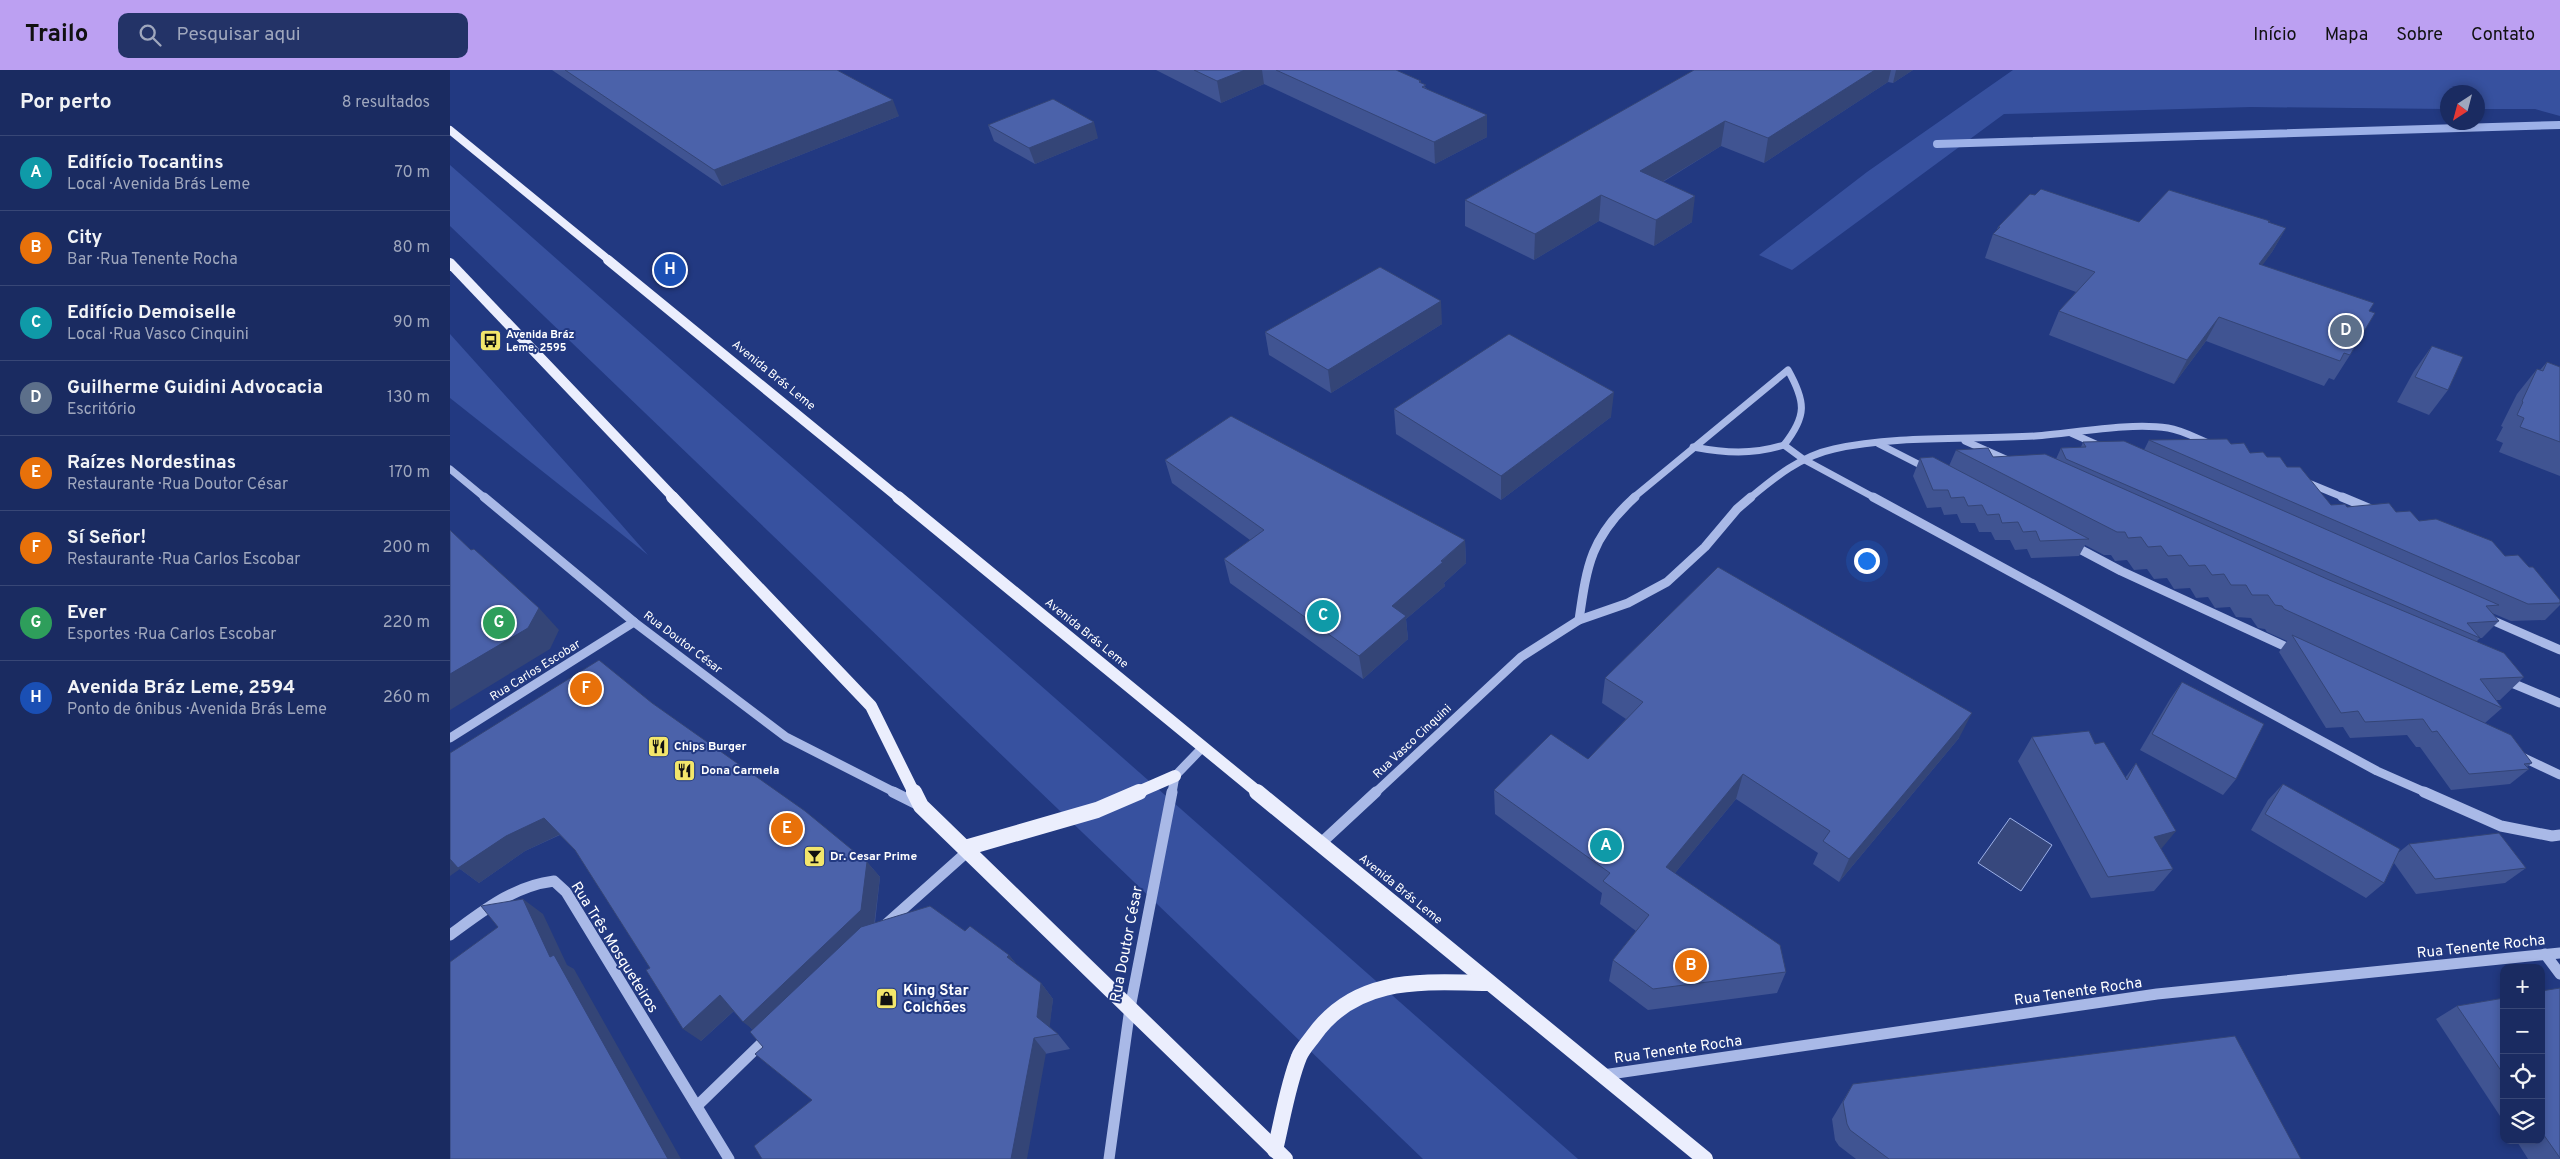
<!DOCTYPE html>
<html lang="pt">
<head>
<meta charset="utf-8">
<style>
	:root { --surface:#1a2b61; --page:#233367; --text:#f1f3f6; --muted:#9fa7bd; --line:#384776; --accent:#bca0f2 }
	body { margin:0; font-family:Overpass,sans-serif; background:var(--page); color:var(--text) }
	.controls { position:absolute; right:15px; bottom:15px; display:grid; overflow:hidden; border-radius:10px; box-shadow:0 2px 8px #0003 }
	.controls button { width:45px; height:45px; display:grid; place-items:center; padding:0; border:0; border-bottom:1px solid var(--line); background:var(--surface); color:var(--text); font:25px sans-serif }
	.compass { position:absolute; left:1990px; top:15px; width:45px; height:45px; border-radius:50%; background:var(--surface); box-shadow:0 2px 8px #0003; rotate:216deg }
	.you { position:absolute; left:1416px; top:490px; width:18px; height:18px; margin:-12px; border:4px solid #fff; border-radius:50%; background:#1a73e8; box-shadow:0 0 0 8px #1a73e833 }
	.badge { display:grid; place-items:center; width:32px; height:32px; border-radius:50%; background:var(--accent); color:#fff; font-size:16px; font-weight:700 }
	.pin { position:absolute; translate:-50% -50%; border:2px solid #fff; box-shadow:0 1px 5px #0006 }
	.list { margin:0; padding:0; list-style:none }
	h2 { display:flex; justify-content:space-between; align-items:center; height:65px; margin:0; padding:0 20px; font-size:21px }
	h2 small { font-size:16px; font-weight:400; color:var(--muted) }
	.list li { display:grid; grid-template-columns:32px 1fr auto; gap:15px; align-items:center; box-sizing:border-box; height:75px; padding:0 20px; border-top:1px solid var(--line) }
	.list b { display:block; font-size:19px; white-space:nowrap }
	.list p { margin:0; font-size:16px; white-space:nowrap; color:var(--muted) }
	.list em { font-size:16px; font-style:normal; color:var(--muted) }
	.icon { flex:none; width:28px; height:28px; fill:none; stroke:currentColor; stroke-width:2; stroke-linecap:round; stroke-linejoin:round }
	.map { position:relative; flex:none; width:2110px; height:1089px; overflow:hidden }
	header { display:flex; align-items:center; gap:30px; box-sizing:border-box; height:70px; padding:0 25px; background:var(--accent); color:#111 }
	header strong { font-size:24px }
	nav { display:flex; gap:28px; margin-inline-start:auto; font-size:18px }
	.search { width:350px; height:45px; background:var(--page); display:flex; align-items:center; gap:12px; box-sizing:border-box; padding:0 18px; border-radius:10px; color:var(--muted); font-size:19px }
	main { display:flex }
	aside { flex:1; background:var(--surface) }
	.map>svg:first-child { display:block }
</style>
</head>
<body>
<header>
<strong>Trailo</strong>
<div class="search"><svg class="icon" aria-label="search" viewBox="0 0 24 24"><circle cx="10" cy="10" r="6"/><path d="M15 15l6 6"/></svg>Pesquisar aqui</div>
<nav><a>Início</a><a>Mapa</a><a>Sobre</a><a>Contato</a></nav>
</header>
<main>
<aside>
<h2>Por perto<small>8 resultados</small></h2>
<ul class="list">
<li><span class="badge" style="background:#0f9aa8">A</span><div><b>Edifício Tocantins</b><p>Local · Avenida Brás Leme</p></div><em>70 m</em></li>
<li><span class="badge" style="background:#e8710a">B</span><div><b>City</b><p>Bar · Rua Tenente Rocha</p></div><em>80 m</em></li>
<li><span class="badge" style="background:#0f9aa8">C</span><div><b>Edifício Demoiselle</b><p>Local · Rua Vasco Cinquini</p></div><em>90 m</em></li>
<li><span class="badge" style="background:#5c6f8a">D</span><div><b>Guilherme Guidini Advocacia</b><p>Escritório</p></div><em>130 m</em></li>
<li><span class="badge" style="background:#e8710a">E</span><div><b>Raízes Nordestinas</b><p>Restaurante · Rua Doutor César</p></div><em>170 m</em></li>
<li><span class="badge" style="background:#e8710a">F</span><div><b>Sí Señor!</b><p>Restaurante · Rua Carlos Escobar</p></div><em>200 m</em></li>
<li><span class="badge" style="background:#2e9e5b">G</span><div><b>Ever</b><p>Esportes · Rua Carlos Escobar</p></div><em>220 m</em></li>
<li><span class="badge" style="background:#1a4fb4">H</span><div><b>Avenida Bráz Leme, 2594</b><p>Ponto de ônibus · Avenida Brás Leme</p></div><em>260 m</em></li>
</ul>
</aside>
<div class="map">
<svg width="2110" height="1089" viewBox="0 0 2110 1089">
	<rect width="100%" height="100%" fill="#223981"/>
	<!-- green -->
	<g fill="#37519f">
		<polygon points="1563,0 2110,0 2110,46 2085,39 2028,39 2028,22 1998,22 1997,39 1801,37 1554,44 1342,200 1309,185 1417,102"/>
		<polygon points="0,95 1128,1089 973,1089 0,156"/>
		<polygon points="0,264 170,453 198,485 0,328"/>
	</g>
	<!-- water -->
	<polygon fill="#37487d" stroke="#9db1e8" points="1560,748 1602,775 1571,821 1528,793"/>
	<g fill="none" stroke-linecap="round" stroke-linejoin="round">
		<!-- stream -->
		<polyline stroke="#9db1e8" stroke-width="8" points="1487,74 2110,55"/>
		<!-- minor-far2 -->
		<g stroke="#a9b9e7" stroke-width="7">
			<polyline points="1621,363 1650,376"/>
			<polyline points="1515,371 1560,391"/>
			<polyline points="1429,374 1478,399"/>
			<path d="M1243 377C1275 383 1302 385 1334 375"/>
			<polyline points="0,399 35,428"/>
			<polyline points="1856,412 1895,428"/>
			<path d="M1183 428 1338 300C1356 332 1357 346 1334 375L1353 389 1425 428"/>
			<path d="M1300 428C1325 407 1351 386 1384 379 1445 365 1522 370 1585 366 1625 363 1680 352 1718 358 1732 360 1748 369 1761 374"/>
		</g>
		<!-- minor-far1 -->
		<g stroke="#a9b9e7" stroke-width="9">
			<polyline points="34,427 184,552 336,667 446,723"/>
			<polyline points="1423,427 1927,701 1977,723"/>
			<polyline points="1892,427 1923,440"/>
			<polyline points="1622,475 1671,501 1845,581"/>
			<polyline points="2037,548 2110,580"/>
			<path d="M1129 550C1137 494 1141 467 1185 427"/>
			<polyline points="2057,611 2110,633"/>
			<polyline points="0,668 184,552"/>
			<polyline points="2072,687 2110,705"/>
			<polyline points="722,723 725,706 752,678"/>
			<polyline points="925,723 1071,587 1129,550 1178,533 1217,512 1255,477 1287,439 1301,427"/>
		</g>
		<!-- minor -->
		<g stroke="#a9b9e7" stroke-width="11">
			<polyline points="443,722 469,735"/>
			<polyline points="1974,722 2051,756 2102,766 2110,765"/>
			<polyline points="870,774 926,722"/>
			<polyline points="434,856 517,782"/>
			<path d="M0 865C33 841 63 816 104 811L116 822 279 1089"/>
			<polyline points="2095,884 2110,904"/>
			<polyline points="1153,1005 1707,924 2110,883"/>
			<polyline points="247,1036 318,967"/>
			<polyline points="659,1089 680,938 722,722"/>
		</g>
		<!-- major-far3 -->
		<polyline stroke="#ebeefd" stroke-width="8" points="0,60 160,191"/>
		<!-- major-far2 -->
		<g stroke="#ebeefd" stroke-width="10">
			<polyline points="158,190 449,428"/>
			<polyline points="0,193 224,428"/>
		</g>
		<!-- major-far1 -->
		<g stroke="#ebeefd" stroke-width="12">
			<polyline points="222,427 421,636 464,723"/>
			<polyline points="448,427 809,723"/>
			<polyline points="686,723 725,706"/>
		</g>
		<!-- major -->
		<g stroke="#ebeefd" stroke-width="16">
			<polyline points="464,722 471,736 835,1089"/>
			<polyline points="807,722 1255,1089"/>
			<polyline points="515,778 647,740 689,722"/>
			<path d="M825 1080C832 1051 838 1014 849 987 852 979 859 972 864 965 907 905 974 912 1039 913"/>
		</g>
	</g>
	<!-- wall -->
	<g fill="#405492">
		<polygon points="102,0 387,0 449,46 272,116"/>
		<polygon points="706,0 946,0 971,11 971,13 977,19 1037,67 985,94 814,14 771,33"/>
		<polygon points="1244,0 1463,0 1443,13 1438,12 1314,93 1271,76 1213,112 1242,152 1204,176 1149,151 1084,190 1015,156 1015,130"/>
		<polygon points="538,55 648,68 585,94 544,71"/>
		<polygon points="1689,152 1819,153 1836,158 1822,182 1812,195 1919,241 1900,285 1884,310 1879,308 1874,316 1756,271 1724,314 1599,265 1609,241 1626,222 1535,188 1543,164 1546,162 1548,157"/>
		<polygon points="992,254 881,323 819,285 815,262"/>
		<polygon points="1982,276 1998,320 1979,345 1947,332 1964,301"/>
		<polygon points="2097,292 2110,297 2110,406 2049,382 2053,373 2046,370 2053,357 2051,356 2067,324 2087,299 2090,300"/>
		<polygon points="944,339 1161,347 1051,430 946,364"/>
		<polygon points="1699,370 1781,374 1800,383 1817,387 1837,397 1881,435 1946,442 2055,486 2079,497 2110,530 2110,535 2095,550 2061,551 2042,543 2049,551 2032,568 2030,568 2026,572 2074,607 2050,630 2046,630 2052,638 2035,653 2082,693 2077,697 2079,699 2060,714 2001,720 1970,677 1966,677 1957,665 1900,668 1893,657 1876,658 1829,582 1837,571 1817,562 1815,559 1808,558 1801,548 1786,547 1780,537 1765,538 1758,527 1746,528 1740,518 1724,519 1717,508 1704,509 1697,499 1684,500 1677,490 1665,491 1661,485 1654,485 1635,475 1629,486 1581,488 1577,479 1565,480 1560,470 1545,470 1541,462 1529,462 1525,453 1511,453 1507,444 1494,445 1491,437 1477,438 1463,406 1470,388 1499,396 1506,380 1543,387 1606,389 1611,378 1631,377 1633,372 1694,380"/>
		<polygon points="715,390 1015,470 1016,493 994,513 995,516 956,549 958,569 913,609 780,513 774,489 800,470 722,413"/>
		<polygon points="1155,608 1509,668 1389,812 1363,794 1368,783 1286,729 1225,803 1336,902 1327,923 1198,940 1159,911 1163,890 1186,861 1150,834 1152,823 1045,744 1044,720 1138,689 1176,649 1152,633"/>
		<polygon points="1732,612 1786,709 1773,725 1690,680 1720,629"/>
		<polygon points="202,633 417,792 430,807 425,853 515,861 559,885 567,895 591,913 603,929 599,957 608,964 620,979 362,1030 313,977 302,959 284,941 251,971 200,898 125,780 110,765 75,781 29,813 10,799"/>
		<polygon points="1582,667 1645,674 1675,708 1686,693 1711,779 1723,799 1704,821 1641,828 1568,691"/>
		<polygon points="1833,714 1948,783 1959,774 2076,798 2055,813 1966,824 1944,793 1934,813 1916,828 1801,760 1818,730"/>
		<polygon points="2091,921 2110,1089 2078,1089 2066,1070 2091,1070"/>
		<polygon points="2054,928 2054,1052 1986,949 2007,936"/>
		<polygon points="1403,1014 1851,1089 1406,1089 1389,1076 1385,1070 1382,1049"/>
	</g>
	<!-- shaded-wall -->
	<g fill="#344577">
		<polygon points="795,0 812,0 814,14 771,33 767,11"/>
		<polygon points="1425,0 1441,0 1438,12 1314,93 1318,68"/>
		<polygon points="1446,0 1463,0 1443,13"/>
		<polygon points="443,30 449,46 272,116 264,100"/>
		<polygon points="1037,45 1037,67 985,94 984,72"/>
		<polygon points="1275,51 1271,76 1187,127 1190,101"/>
		<polygon points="644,52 648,68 585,94 579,78"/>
		<polygon points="1151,125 1149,151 1084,190 1085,164"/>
		<polygon points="1245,126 1242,152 1204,176 1206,150"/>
		<polygon points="1836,158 1822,182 1796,218 1809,194"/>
		<polygon points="991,231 992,254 881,323 878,300"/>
		<polygon points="1769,247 1756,271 1724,314 1737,290"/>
		<polygon points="1164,322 1161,347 1051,430 1051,406"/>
		<polygon points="1015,470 1016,493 994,513 995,516 956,549 958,569 913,609 909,586 942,536"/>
		<polygon points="89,538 109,560 100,579 0,640 0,604"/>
		<polygon points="1522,643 1509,668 1389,812 1399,789"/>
		<polygon points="1293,704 1286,729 1211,820 1216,797"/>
		<polygon points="94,748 113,763 75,781 29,813 10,799 0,806 0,787 56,766"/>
		<polygon points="1726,761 1707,784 1704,767"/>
		<polygon points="417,792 430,807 424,855 310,965 293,952"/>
		<polygon points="73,829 93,844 117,895 124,899 231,1089 218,1089 100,887"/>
		<polygon points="559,885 572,901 557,887"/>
		<polygon points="591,913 603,929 599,963 587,947"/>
		<polygon points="270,925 287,938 251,971 233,959"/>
		<polygon points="584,968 596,983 577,1089 561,1089"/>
	</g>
	<!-- building -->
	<g fill="#4b62aa" stroke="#344577">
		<polygon points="115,0 387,0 443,30 264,100"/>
		<polygon points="744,0 795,0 767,11"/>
		<polygon points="826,0 946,0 971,11 969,12 976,15 972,17 1037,45 984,72"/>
		<polygon points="1244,0 1425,0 1318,68 1275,51 1190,101 1245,126 1206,150 1151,125 1085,164 1015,130"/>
		<polygon points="603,29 644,52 579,78 538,55"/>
		<polygon points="1591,119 1689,152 1719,120 1820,151 1818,152 1836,158 1809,194 1924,233 1919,241 1925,243 1900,285 1894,283 1890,291 1769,247 1737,290 1609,241 1645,202 1543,164 1550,157 1548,157 1580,124 1585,125"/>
		<polygon points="930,197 991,231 878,300 815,262"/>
		<polygon points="1059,264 1164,322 1051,406 944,339"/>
		<polygon points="1982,276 2013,287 1998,320 1965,307"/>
		<polygon points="2097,292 2110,297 2110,372 2070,357 2074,348 2067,345 2073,332 2072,331 2087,299 2093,301"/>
		<polygon points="781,346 1015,470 991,491 993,492 942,536 956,546 909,586 774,489 814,460 715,390"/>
		<polygon points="1777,369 1781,374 1794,373 1800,383 1813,382 1817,387 1830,387 1837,397 1850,397 1881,435 1895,434 1897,437 1939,433 1946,442 1960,441 1969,451 1986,449 2042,471 2055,486 2068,485 2079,497 2083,497 2110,530 2110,533 2078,534 1699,370"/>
		<polygon points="1674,371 2049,535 2036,536 2049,551 2017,553 2030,568 1616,389 1611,378 1636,377 1633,372"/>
		<polygon points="1538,378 1543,387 1595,384 1877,509 2054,583 2074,607 2030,609 2052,638 1834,539 1832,536 1825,535 1818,525 1802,525 1796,515 1781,515 1774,504 1762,505 1755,495 1739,496 1731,485 1718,486 1711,476 1698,477 1691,467 1678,468 1675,462 1667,462 1506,380"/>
		<polygon points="1483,387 1639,469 1590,471 1586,461 1573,462 1568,452 1552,453 1549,444 1537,445 1532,435 1518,436 1514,427 1501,428 1498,420 1483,420 1470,388"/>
		<polygon points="0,460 21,480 24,479 89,538 78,558 0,604"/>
		<polygon points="1268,497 1522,643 1399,789 1373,771 1380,761 1293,704 1216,797 1330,875 1336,902 1203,919 1163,890 1199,845 1153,811 1160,803 1044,720 1101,664 1138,689 1193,632 1155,608"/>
		<polygon points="1842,565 2061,665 2082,693 2074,694 2079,699 2019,704 1987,661 1982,662 1973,649 1915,652 1908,641 1891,643"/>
		<polygon points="149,590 202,633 355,741 417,792 411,840 293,952 270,925 233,959 196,900 200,898 125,780 94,748 56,766 8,798 0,789 0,683"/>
		<polygon points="1732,612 1814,654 1786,709 1702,664"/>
		<polygon points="1639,661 1645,674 1654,672 1677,710 1686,693 1726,761 1704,767 1723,799 1658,807 1582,667"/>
		<polygon points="1833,714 1950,779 1934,813 1815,744"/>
		<polygon points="2049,763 2076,798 1985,809 1959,774"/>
		<polygon points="73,829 100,887 104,885 218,1089 0,1089 0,892 48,857 31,836"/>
		<polygon points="480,836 515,861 520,856 559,885 557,887 591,913 587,947 608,964 584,968 561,1089 312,1089 304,1076 362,1030 305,984 313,977 300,962 411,857"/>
		<polygon points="2110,918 2110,1088 2091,1061 2091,921"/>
		<polygon points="2054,928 2054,1005 2007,936"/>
		<polygon points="1785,966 1851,1089 1439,1089 1400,1060 1397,1054 1393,1032 1403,1014"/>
	</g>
	<!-- icons -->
	<defs>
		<symbol id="bus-square" viewBox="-11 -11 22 22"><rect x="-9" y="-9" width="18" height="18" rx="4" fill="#f3e66b" stroke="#223981"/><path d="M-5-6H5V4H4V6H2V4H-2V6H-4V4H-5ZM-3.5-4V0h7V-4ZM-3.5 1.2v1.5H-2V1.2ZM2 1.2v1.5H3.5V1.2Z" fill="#111"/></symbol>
		<symbol id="restaurant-square" viewBox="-11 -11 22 22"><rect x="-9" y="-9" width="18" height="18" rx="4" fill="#f3e66b" stroke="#223981"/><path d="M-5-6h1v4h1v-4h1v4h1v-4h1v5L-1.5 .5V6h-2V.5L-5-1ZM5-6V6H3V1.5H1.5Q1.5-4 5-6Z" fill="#111"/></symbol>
		<symbol id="bar-square" viewBox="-11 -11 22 22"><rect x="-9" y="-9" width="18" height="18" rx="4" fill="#f3e66b" stroke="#223981"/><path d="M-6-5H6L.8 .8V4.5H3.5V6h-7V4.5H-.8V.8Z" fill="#111"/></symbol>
		<symbol id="shop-square" viewBox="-11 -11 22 22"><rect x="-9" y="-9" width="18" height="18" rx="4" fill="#f3e66b" stroke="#223981"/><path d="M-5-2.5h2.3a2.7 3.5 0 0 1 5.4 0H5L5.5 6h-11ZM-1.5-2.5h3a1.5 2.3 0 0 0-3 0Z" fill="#111"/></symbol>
	</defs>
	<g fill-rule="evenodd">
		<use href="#bus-square" x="28" y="258" width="25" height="25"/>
		<use href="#restaurant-square" x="196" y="664" width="25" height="25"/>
		<use href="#restaurant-square" x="222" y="688" width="25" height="25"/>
		<use href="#bar-square" x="352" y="774" width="25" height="25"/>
		<use href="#shop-square" x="424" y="916" width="25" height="25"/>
	</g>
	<g text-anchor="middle" stroke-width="4" stroke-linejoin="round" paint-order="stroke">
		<!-- far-poi labels -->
		<g font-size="11" font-weight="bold" fill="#fff" stroke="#223981" text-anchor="start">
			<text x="56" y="268">Avenida Bráz<tspan x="56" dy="13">Leme, 2595</tspan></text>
		</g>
		<!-- street labels -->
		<g font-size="12" fill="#fff" stroke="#223981">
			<text transform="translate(324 305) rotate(39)" y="4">Avenida Brás Leme</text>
			<text transform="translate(637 563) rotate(39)" y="4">Avenida Brás Leme</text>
			<text transform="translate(233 572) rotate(37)" y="4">Rua Doutor César</text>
			<text transform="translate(85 600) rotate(-32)" y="4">Rua Carlos Escobar</text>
			<text transform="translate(962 671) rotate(-43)" y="4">Rua Vasco Cinquini</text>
			<text transform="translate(951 819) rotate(39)" y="4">Avenida Brás Leme</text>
		</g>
		<!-- poi labels -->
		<g font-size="12" font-weight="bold" fill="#fff" stroke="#223981" text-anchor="start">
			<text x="224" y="680">Chips Burger</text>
			<text x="251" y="704">Dona Carmela</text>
			<text x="380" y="790">Dr. Cesar Prime</text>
		</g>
		<!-- near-street labels -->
		<g font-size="15" fill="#fff" stroke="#223981">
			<text transform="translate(676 874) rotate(-79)" y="5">Rua Doutor César</text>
			<text transform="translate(2031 876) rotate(-6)" y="5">Rua Tenente Rocha</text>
			<text transform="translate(165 877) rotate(58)" y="5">Rua Três Mosqueteiros</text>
			<text transform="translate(1628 921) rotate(-8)" y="5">Rua Tenente Rocha</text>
			<text transform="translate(1228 979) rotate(-8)" y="5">Rua Tenente Rocha</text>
		</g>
		<!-- near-poi labels -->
		<g font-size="15" font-weight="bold" fill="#fff" stroke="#223981" text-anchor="start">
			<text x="453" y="925">King Star<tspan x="453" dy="17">Colchões</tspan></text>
		</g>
	</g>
</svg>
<div class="controls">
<button>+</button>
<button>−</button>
<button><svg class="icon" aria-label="locate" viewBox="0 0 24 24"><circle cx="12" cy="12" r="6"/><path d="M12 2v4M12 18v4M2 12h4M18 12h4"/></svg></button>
<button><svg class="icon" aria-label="layers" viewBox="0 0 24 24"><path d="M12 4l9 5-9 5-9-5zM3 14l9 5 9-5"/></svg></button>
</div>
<svg class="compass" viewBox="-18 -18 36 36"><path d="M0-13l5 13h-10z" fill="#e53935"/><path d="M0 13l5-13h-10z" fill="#9fa7bd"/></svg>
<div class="you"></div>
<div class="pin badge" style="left:1156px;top:776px;background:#0f9aa8">A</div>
<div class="pin badge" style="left:1241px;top:896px;background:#e8710a">B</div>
<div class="pin badge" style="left:873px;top:546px;background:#0f9aa8">C</div>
<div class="pin badge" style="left:1896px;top:261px;background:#5c6f8a">D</div>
<div class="pin badge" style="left:337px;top:759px;background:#e8710a">E</div>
<div class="pin badge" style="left:136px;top:619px;background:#e8710a">F</div>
<div class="pin badge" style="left:49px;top:553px;background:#2e9e5b">G</div>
<div class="pin badge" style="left:220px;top:200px;background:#1a4fb4">H</div>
</div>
</main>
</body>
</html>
